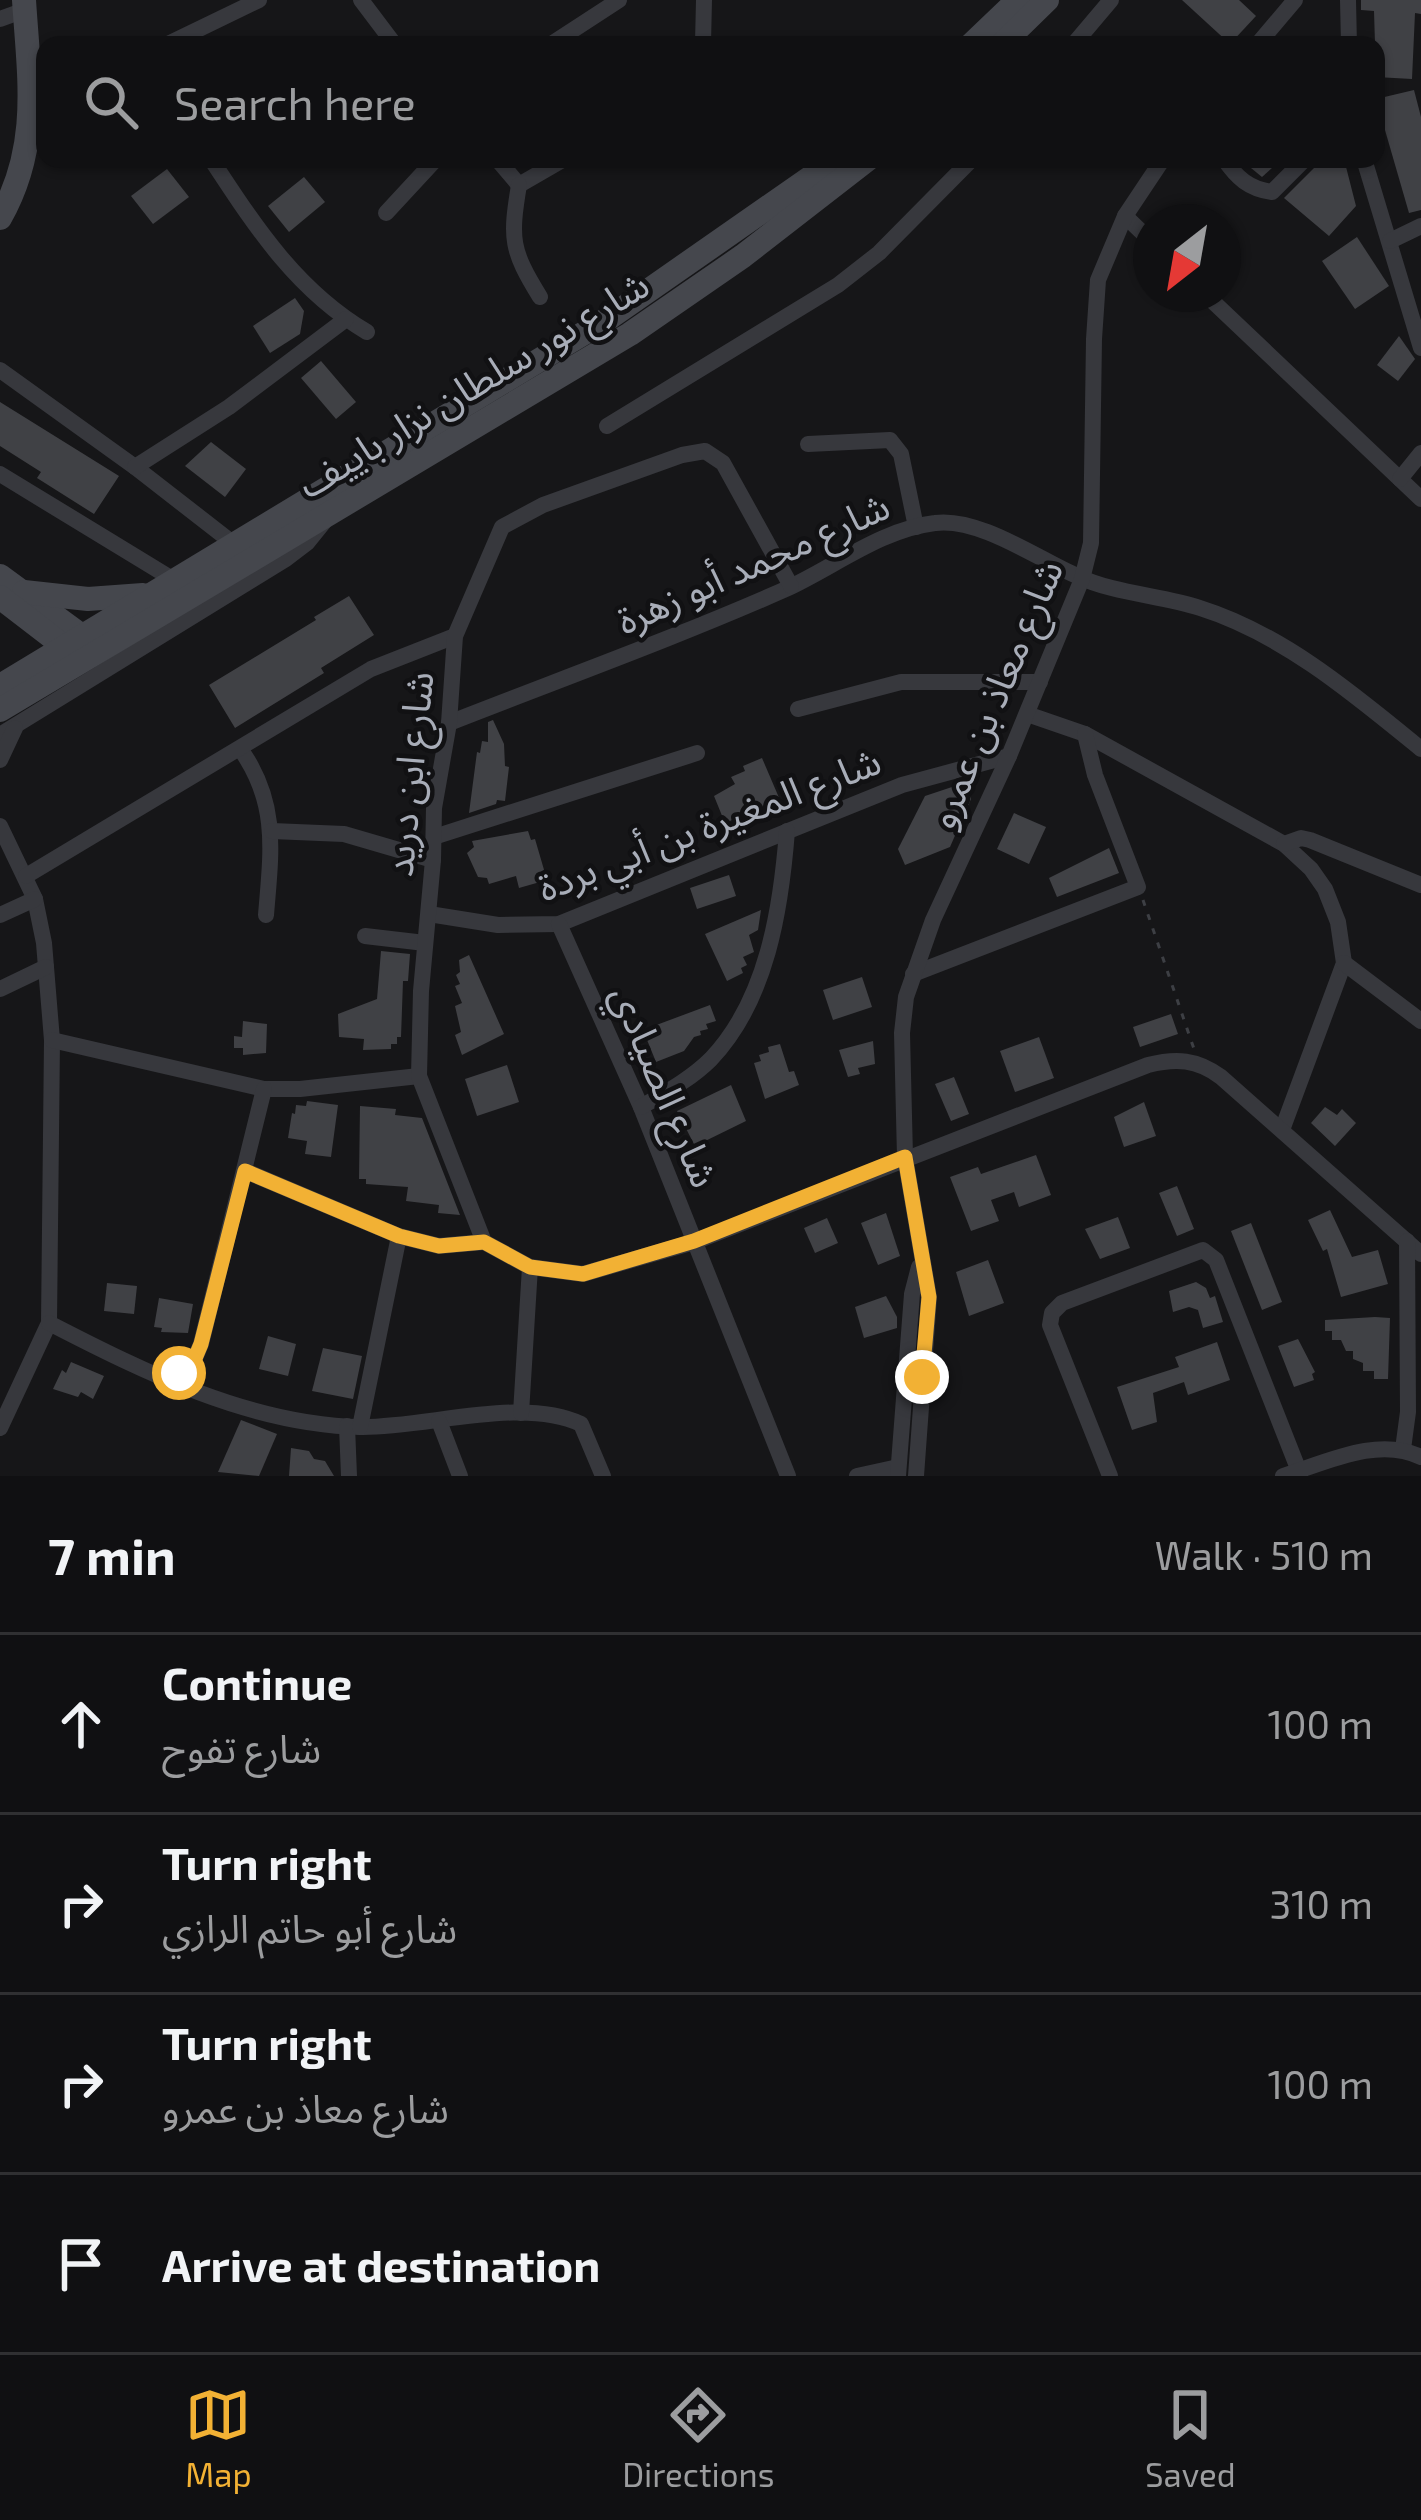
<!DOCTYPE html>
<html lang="en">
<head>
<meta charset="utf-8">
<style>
	:root { --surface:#101012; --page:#19191b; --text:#f1f3f6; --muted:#9c9d9f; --line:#303032; --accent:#f2b134 }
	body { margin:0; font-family:"Exo 2","Noto Sans Arabic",sans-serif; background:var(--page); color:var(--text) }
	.compass { position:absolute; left:1133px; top:204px; width:108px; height:108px; border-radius:50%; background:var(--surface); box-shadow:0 3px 9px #0004; rotate:211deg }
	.stop { position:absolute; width:36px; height:36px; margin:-27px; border:9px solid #f2b134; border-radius:50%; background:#fff }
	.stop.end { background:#f2b134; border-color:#fff; box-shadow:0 3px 12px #0008 }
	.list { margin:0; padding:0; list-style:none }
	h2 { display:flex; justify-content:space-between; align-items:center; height:156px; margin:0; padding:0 48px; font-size:51px }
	h2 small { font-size:39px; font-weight:400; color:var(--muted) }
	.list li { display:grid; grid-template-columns:78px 1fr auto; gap:36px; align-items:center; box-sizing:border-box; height:180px; padding:0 48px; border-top:3px solid var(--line) }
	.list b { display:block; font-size:45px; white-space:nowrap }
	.list p { margin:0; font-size:39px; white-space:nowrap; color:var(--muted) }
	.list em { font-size:39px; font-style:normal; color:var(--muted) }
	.icon { flex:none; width:66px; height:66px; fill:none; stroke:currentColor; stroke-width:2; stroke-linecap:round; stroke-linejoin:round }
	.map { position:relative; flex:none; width:1421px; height:1476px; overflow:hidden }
	.search { position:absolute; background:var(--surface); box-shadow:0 3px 9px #0004; left:36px; right:36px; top:36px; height:132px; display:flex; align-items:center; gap:30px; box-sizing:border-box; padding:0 42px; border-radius:24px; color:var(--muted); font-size:45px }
	.sheet { height:876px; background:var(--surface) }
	nav { display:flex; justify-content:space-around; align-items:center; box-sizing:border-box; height:168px; border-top:3px solid var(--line); background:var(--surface); font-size:33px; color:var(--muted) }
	nav a { display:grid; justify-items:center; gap:6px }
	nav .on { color:var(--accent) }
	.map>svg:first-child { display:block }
</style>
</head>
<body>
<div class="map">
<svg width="1421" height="1476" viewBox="0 0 1421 1476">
	<rect width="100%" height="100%" fill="#161618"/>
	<!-- building -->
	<g fill="#404145">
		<polygon points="1182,0 1239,0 1256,16 1230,44"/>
		<polygon points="1361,0 1421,0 1421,14 1415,13 1412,79 1376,77 1374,11 1361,10"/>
		<polygon points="1414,90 1421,117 1421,210 1409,213 1376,99"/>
		<polygon points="1240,159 1282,159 1262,177"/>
		<polygon points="1317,159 1344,159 1356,206 1329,236 1284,198 1314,168"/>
		<polygon points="167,169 189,197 153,224 131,196"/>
		<polygon points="304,177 325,202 289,232 268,206"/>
		<polygon points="1357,237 1389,286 1355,309 1322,261"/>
		<polygon points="295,298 304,311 300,334 270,353 253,326"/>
		<polygon points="1399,336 1415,359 1398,381 1377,365"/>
		<polygon points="321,361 356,402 336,419 301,378"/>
		<polygon points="0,402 119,476 94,514 37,478 41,472 0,446"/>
		<polygon points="211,442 246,469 225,497 185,466"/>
		<polygon points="349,596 374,635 321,668 324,673 235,728 209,685 316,620 314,617"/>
		<polygon points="493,720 504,744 505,766 509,767 505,801 497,800 496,804 469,813 477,752 480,753 482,741 488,742 488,722"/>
		<polygon points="762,758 780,800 725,823 714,796 735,784 731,777 745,771 743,766"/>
		<polygon points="964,783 971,799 950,847 905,865 898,849 925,796"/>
		<polygon points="1014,813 1046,827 1029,864 997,849"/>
		<polygon points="528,831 531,840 535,839 547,880 519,888 516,876 489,884 487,878 478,877 467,853 474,847 472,841"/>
		<polygon points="1109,848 1119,873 1057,897 1049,878"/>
		<polygon points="729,875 736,896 697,909 690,888"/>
		<polygon points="761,910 758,930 749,935 754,952 743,957 747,965 741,968 743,973 727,981 705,934"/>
		<polygon points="381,951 410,954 408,981 403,981 401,1037 397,1037 397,1044 391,1044 391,1049 363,1050 364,1039 339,1037 338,1014 377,999"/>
		<polygon points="469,955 504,1034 462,1055 455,1035 461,1032 455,1006 462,1003 455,986 460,984 456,975 460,972 459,960"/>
		<polygon points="862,977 872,1007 833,1020 823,990"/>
		<polygon points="710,1005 716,1021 706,1024 708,1029 700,1031 701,1035 694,1037 684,1051 656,1062 643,1030"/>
		<polygon points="1171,1014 1178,1034 1140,1047 1133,1027"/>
		<polygon points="243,1021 267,1024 266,1053 243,1055 243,1048 234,1048 234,1036 242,1037"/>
		<polygon points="1039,1037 1054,1078 1015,1092 1000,1051"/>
		<polygon points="873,1041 875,1064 858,1068 860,1074 848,1077 839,1050"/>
		<polygon points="780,1044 789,1072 794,1071 799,1085 765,1099 754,1063 761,1061 759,1055 769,1052 768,1047"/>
		<polygon points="507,1065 519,1102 477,1116 465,1079"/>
		<polygon points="954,1077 969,1114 951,1121 935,1084"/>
		<polygon points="731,1085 746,1121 695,1146 677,1111"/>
		<polygon points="307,1101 338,1105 331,1157 305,1154 307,1141 288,1138 292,1113 295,1114 296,1105 306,1106"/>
		<polygon points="1144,1102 1156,1136 1124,1147 1114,1117"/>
		<polygon points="360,1106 396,1109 395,1115 422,1118 460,1215 438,1213 439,1205 406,1201 408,1187 366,1184 366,1179 359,1179"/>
		<polygon points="1325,1107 1337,1115 1342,1109 1356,1123 1335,1146 1311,1123"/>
		<polygon points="1036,1155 1051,1195 1019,1207 1014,1192 991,1200 999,1221 971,1231 950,1177 978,1167 981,1174"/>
		<polygon points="1177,1186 1194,1229 1177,1236 1159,1193"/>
		<polygon points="1330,1210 1352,1257 1378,1250 1388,1284 1341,1297 1327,1249 1323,1251 1308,1220"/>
		<polygon points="886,1213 900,1256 878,1265 861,1223"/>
		<polygon points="1118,1217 1130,1248 1100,1259 1085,1229"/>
		<polygon points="827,1218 838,1243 815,1253 804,1228"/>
		<polygon points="1251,1223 1282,1302 1262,1310 1231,1231"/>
		<polygon points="988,1260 1004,1303 969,1316 956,1272"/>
		<polygon points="1196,1282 1206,1288 1210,1298 1215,1296 1223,1322 1203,1328 1198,1310 1189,1307 1173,1312 1169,1291"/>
		<polygon points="107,1283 137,1286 134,1314 104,1311"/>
		<polygon points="886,1296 897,1317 897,1328 864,1338 855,1307"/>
		<polygon points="159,1298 193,1304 188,1333 161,1332 162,1328 154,1327"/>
		<polygon points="1375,1317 1390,1318 1388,1379 1374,1379 1374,1371 1363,1371 1363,1363 1353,1359 1353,1351 1346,1351 1341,1340 1332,1340 1332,1331 1325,1331 1325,1320"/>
		<polygon points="268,1336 296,1344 288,1376 259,1369"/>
		<polygon points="1298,1339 1315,1372 1312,1374 1314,1380 1294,1387 1278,1346"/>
		<polygon points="1217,1342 1230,1380 1188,1395 1184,1382 1153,1393 1157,1422 1132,1430 1117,1387 1179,1367 1175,1357"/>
		<polygon points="323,1348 362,1356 353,1399 312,1391"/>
		<polygon points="71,1362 104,1376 93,1399 81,1392 78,1397 53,1389 62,1370 66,1373"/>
		<polygon points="241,1420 277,1434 259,1476 218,1472"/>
		<polygon points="291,1448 309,1451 314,1459 325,1461 334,1476 289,1476"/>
	</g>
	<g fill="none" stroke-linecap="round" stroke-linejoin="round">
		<!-- path -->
		<polyline stroke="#3d3f44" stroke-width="3" stroke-dasharray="6 9" stroke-linecap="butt" points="1143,900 1194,1049"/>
		<!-- street -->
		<g stroke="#37383d" stroke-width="16">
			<polyline points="361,0 395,45"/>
			<polyline points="1348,0 1349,45"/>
			<polyline points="0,19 25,10"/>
			<polyline points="703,43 704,0"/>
			<polyline points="166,45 259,0"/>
			<polyline points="550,45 619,0"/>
			<polyline points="1073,45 1111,0"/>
			<polyline points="1257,45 1295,0"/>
			<path d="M211 159C255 226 296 290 367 332"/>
			<polyline points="497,159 519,185 564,159"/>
			<path d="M1224 159C1237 178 1249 189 1272 192L1305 159"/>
			<polyline points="1364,159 1421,348"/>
			<path d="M519 185C510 239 511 250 540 297"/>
			<polyline points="386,213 436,159"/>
			<polyline points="1125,216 1151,241"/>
			<polyline points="1390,241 1421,226"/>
			<polyline points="1205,294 1421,499"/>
			<polyline points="0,370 135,467 234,544"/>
			<polyline points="607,426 838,285 879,253 972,159"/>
			<polyline points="808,444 890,440 901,454 916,527"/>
			<polyline points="135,467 229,407 346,319"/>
			<polyline points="0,474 174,580"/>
			<polyline points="1400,479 1421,453"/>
			<polyline points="798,709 901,682 1040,682"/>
			<polyline points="1027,714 1085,734 1284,844 1311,869 1325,889 1338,922 1344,963 1282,1130"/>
			<path d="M449 723C561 679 675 638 786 589 834 567 882 529 935 523 979 517 1038 559 1077 576 1115 594 1161 595 1200 608 1283 634 1355 695 1421 749"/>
			<polyline points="0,735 286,559 307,543 324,522"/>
			<path d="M241 750C279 804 271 853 266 915"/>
			<polyline points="0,760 15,728"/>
			<polyline points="0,826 35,899 44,943 52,1040 49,1323 0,1428"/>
			<polyline points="272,831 344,834 433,860"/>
			<polyline points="434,837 697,753"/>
			<polyline points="1284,844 1301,838 1310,840 1421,885"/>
			<polyline points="26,876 371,669 455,636"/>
			<polyline points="429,914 498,925 559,924 902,785 1009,756"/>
			<polyline points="0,915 35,899"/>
			<polyline points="559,924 641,1107 788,1476"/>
			<polyline points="365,936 425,943"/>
			<polyline points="1344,963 1421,1021"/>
			<polyline points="913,974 1138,887 1095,775 1085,734"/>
			<polyline points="0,989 46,967"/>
			<polyline points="52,1040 264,1089 300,1089 419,1076"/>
			<path d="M641 1107C665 1093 691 1079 711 1059 767 1000 781 909 787 831"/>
			<path d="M245 1171 399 1236 439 1246 484 1242 530 1267 583 1274 694 1242 1148 1065C1176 1058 1197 1059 1221 1077L1421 1254"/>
			<polyline points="484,1242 419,1076 421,991 433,860 434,808 449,723 455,636 502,527 543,505 682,455 705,451 723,463 791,586"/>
			<path d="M49 1323C144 1372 251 1425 361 1427 426 1428 522 1396 581 1424L603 1476"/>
			<polyline points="171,1380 193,1363 201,1344 264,1089"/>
			<polyline points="521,1413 530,1267"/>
			<polyline points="439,1421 460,1476"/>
			<polyline points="347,1426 349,1476"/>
			<polyline points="360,1427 399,1236"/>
			<polyline points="1403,1449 1408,1412 1407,1241"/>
			<polyline points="857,1476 898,1467"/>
			<polyline points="898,1476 912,1294 919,1267"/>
			<polyline points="916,1476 929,1297 905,1157 902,1033 906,997 933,920 1009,756 1082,579 1091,543 1094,339 1098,280 1125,216 1163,159"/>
			<polyline points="1110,1476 1050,1325 1052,1313 1062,1303 1203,1250 1216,1260 1299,1471"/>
			<path d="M1283 1476C1327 1462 1378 1436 1421 1457"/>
		</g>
		<!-- secondary -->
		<g stroke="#45474d" stroke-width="24">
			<polyline points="971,45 1018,0"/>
			<polyline points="1001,45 1047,0"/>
			<path d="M0 218C41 146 29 78 24 0"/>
			<polyline points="0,576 94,645"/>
			<polyline points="24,592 88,599 143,595"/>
			<polyline points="0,597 74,654"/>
			<polyline points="0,686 609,318 837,159"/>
			<polyline points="0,710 630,334 743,256 868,159"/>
		</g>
	</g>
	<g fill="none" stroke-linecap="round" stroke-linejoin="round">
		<!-- route -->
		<polyline stroke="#f2b134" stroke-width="15" points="179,1373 193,1363 201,1344 245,1171 399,1236 439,1246 484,1242 530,1267 583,1274 694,1241 905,1157 929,1297 922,1377"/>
	</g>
	<g text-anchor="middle" stroke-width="9" stroke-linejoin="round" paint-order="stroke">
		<!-- street labels -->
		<g font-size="39" fill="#a8adb8" stroke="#111113">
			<text transform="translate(473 384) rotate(-31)" y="14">شارع نور سلطان نزار باييف</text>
			<text transform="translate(753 563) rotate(-24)" y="14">شارع محمد أبو زهرة</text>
			<text transform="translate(995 694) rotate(-67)" y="14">شارع معاذ بن عمرو</text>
			<text transform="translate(409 774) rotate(-84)" y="14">شارع ابن دريد</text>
			<text transform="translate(709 824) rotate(-21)" y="14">شارع المغيرة بن أبي بردة</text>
			<text transform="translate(665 1086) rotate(67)" y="14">شارع الصيادي</text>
		</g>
	</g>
</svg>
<svg class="compass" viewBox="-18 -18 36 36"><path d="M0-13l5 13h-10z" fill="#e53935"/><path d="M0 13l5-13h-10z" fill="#9c9d9f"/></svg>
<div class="stop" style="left:179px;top:1373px"></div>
<div class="stop end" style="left:922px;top:1377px"></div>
<div class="search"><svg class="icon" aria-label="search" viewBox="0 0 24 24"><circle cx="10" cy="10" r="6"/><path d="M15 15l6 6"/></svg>Search here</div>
</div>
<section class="sheet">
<h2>7 min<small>Walk · 510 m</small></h2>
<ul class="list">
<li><svg class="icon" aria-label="ahead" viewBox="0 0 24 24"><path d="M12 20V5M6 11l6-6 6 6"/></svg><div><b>Continue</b><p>شارع تفوح</p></div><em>100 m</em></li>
<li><svg class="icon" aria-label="right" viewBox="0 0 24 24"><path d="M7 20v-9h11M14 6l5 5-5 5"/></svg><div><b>Turn right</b><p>شارع أبو حاتم الرازي</p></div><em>310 m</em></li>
<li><svg class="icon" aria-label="right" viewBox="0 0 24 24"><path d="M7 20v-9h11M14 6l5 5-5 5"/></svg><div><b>Turn right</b><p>شارع معاذ بن عمرو</p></div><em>100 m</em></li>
<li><svg class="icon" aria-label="arrive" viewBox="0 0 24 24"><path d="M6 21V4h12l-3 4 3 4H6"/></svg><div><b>Arrive at destination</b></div></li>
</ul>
</section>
<nav>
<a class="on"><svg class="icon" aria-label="map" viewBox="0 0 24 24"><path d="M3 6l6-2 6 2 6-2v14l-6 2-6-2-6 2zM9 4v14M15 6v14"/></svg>Map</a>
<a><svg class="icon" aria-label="directions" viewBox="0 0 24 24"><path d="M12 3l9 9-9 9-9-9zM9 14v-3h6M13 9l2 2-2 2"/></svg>Directions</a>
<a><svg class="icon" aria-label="saved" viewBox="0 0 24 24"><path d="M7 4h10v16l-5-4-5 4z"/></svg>Saved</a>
</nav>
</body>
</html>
